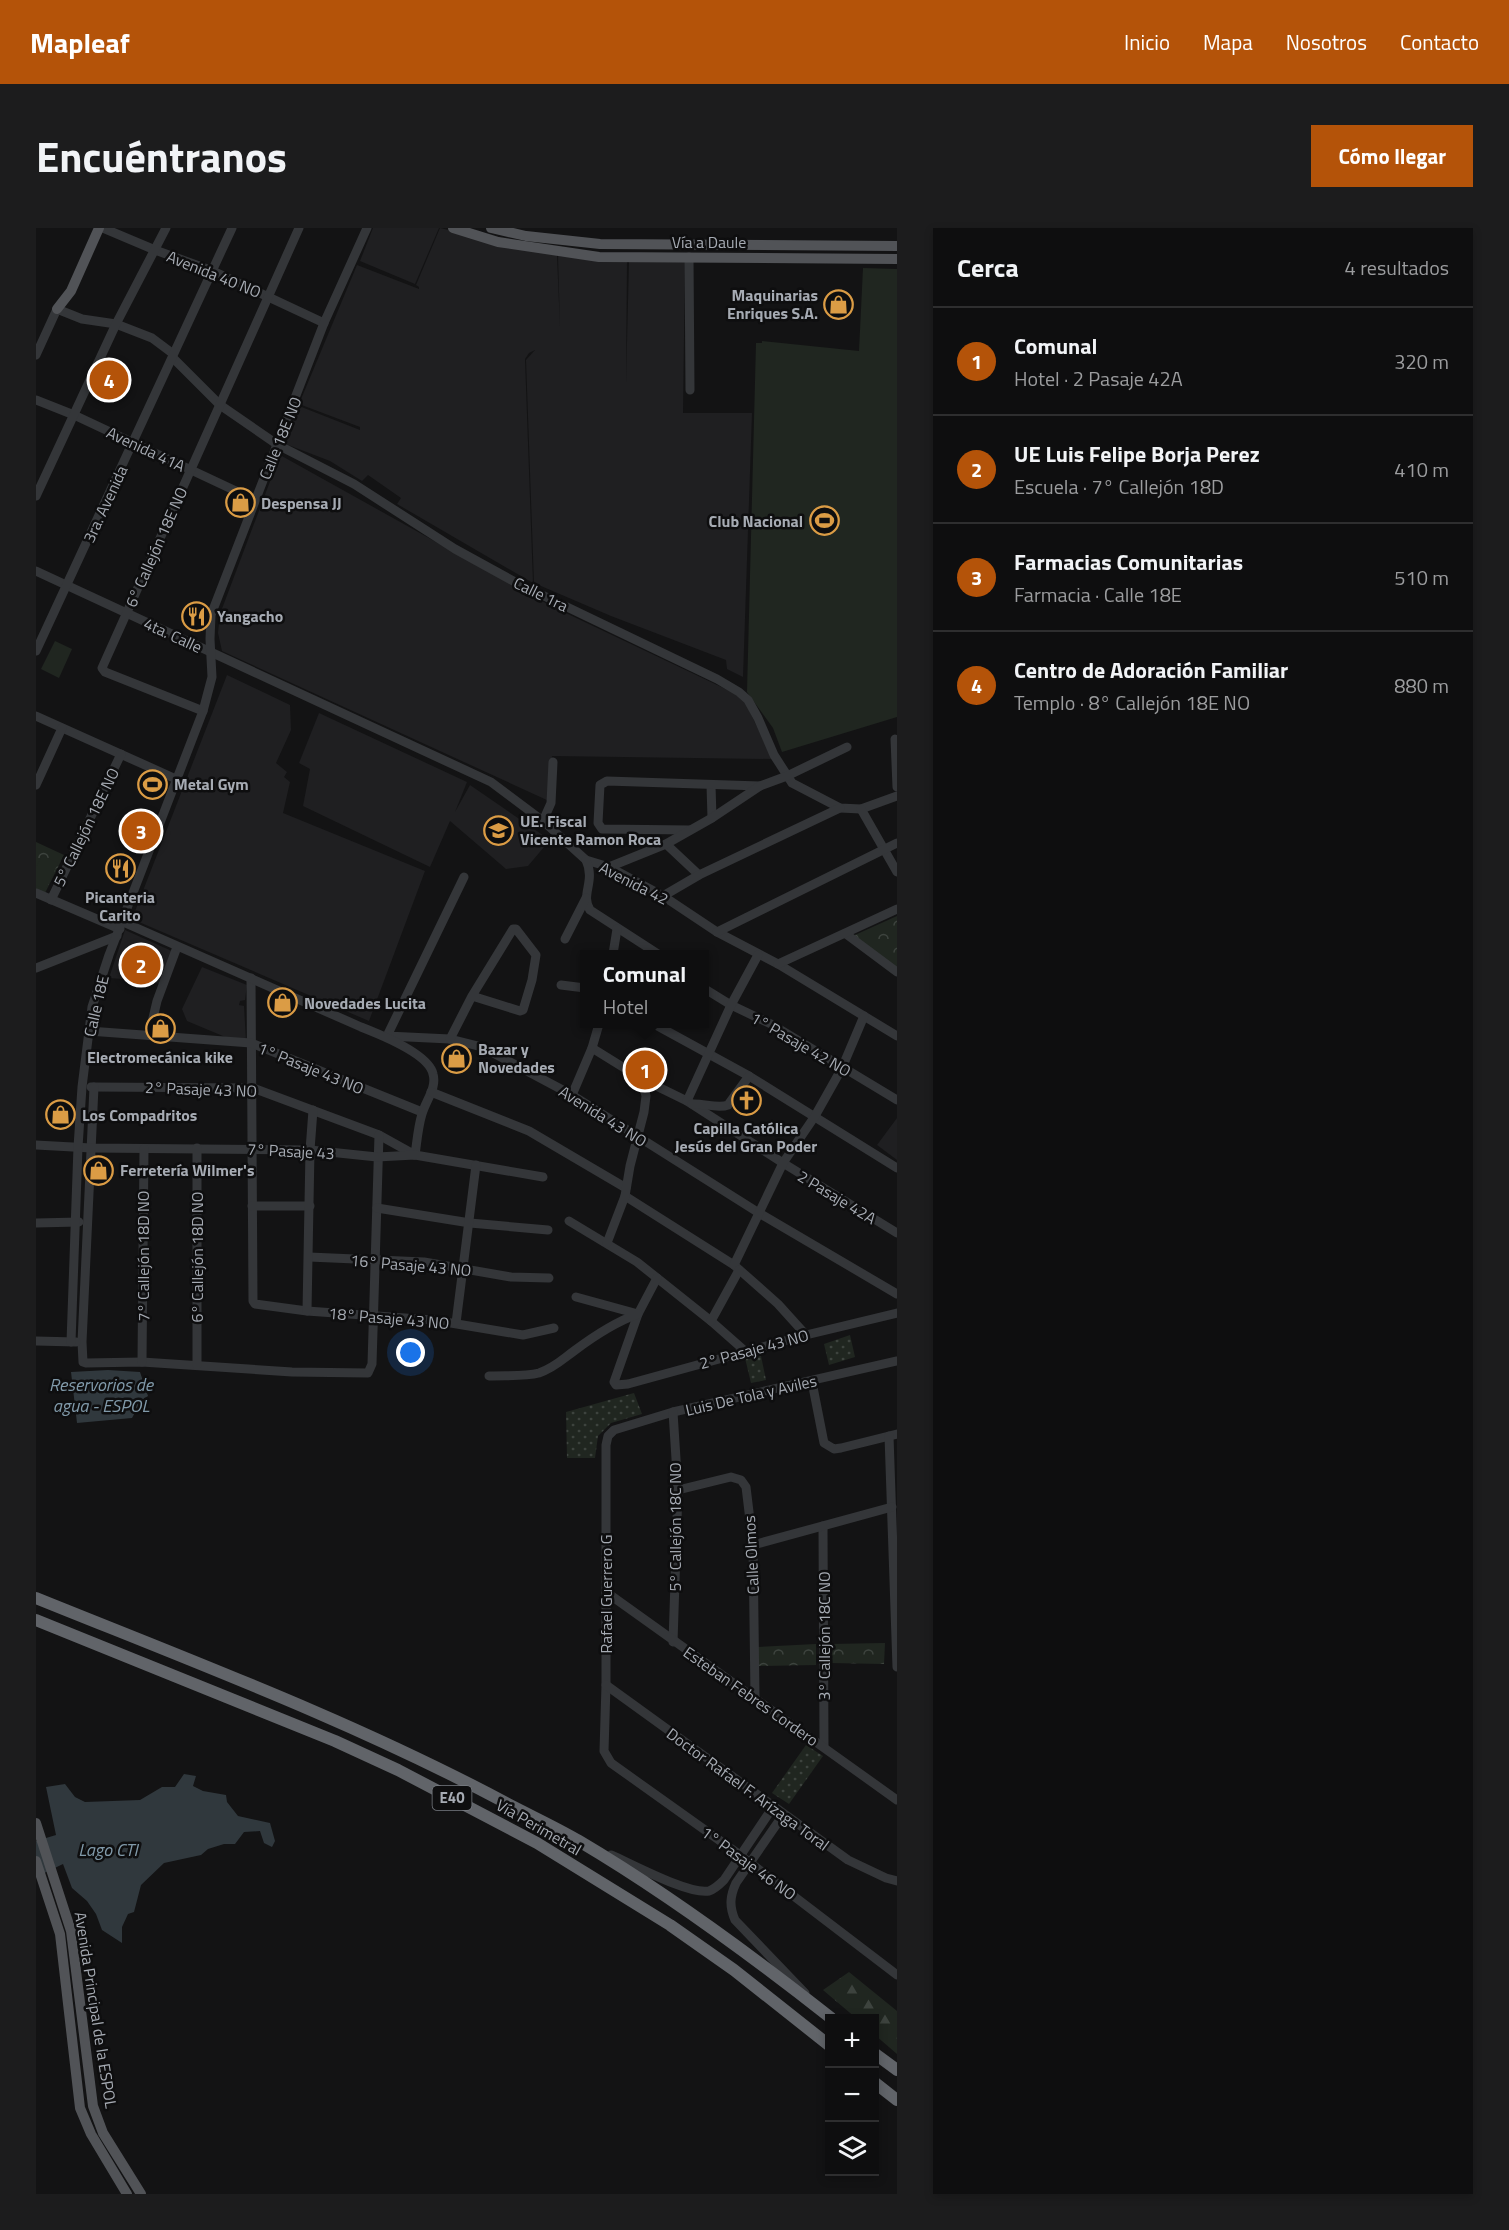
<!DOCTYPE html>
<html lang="es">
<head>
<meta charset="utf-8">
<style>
	:root { --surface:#0e0e0f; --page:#1c1c1d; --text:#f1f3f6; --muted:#9b9c9e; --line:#2e2e2f; --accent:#b45309 }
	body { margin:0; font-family:"Titillium Web",sans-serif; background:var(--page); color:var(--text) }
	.controls { position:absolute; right:18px; bottom:18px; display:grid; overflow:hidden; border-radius:0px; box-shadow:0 3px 9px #0003 }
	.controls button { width:54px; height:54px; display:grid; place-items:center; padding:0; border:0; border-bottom:2px solid var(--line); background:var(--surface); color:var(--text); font:30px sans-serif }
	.you { position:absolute; left:375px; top:1125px; width:21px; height:21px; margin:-15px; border:4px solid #fff; border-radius:50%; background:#1a73e8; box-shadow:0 0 0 9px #1a73e833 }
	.badge { display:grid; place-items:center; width:39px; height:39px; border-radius:50%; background:var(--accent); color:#fff; font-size:20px; font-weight:700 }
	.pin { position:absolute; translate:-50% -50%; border:3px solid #fff; box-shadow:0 2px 6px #0006 }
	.popup { position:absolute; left:544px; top:722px; width:129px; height:78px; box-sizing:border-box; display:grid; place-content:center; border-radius:0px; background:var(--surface); filter:drop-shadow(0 2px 4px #0005); font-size:20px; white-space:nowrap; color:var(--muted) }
	.popup b { font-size:22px; color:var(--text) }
	.popup::after { content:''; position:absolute; left:50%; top:100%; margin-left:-12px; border:12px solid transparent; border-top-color:var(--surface) }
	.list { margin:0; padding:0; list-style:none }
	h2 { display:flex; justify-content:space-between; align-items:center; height:78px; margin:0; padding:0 24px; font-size:26px }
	h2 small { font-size:20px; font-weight:400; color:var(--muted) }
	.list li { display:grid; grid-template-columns:39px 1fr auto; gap:18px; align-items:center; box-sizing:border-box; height:108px; padding:0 24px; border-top:2px solid var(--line) }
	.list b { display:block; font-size:22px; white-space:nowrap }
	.list p { margin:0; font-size:20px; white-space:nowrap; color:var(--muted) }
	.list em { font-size:20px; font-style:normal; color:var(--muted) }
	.icon { flex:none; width:33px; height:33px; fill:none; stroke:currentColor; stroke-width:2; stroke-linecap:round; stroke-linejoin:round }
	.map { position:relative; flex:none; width:861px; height:1966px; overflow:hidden; border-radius:0px }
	header { display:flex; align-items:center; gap:36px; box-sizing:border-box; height:84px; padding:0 30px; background:var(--accent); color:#fff }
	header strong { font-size:28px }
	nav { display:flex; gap:33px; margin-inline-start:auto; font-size:21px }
	.intro { display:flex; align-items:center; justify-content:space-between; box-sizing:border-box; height:144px; padding:0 36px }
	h1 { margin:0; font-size:42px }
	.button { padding:15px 27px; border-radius:0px; background:var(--accent); color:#fff; font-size:21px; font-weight:700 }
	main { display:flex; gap:36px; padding:0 36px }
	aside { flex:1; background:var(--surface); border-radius:0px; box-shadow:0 3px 9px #0003 }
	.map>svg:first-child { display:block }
</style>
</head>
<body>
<header>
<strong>Mapleaf</strong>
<nav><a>Inicio</a><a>Mapa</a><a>Nosotros</a><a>Contacto</a></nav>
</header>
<div class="intro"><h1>Encuéntranos</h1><a class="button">Cómo llegar</a></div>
<main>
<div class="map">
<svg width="861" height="1966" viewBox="0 0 861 1966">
	<defs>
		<pattern id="grass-dots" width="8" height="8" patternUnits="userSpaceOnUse" patternTransform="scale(1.5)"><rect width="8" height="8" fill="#202620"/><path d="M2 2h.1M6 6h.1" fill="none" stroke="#3d433e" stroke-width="1.8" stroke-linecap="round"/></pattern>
		<pattern id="forest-firs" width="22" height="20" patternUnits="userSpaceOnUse" patternTransform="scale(1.5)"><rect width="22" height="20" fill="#202620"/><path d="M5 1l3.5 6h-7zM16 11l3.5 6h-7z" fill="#3d433e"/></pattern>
		<pattern id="park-crowns" width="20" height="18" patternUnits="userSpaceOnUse" patternTransform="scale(1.5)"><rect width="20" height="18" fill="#202620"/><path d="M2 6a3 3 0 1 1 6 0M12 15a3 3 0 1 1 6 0" fill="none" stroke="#3d433e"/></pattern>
	</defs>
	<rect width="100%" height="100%" fill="#131314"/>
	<!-- built -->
	<g fill="#1f1f21">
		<polygon points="337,0 403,0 379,56 324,33"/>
		<polygon points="404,0 521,27 524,100 522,28 591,32 590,155 593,33 649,33 647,185 716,185 707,449 691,441 690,432 575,388 498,355 490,132 499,122 493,125 489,131 497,355 361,276 365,270 332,247 326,253 294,233 247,215 263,178 324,202 324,199 263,176 321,37 383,61 383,59 380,57"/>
		<polygon points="244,227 515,378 698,465 709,473 736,531 516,528 513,573 186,423 182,405 184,386"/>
		<polygon points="191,447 254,477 255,502 240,535 251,544 248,549 254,554 247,585 389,643 333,793 96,691"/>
		<polygon points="283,485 431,554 419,584 434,557 514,612 492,638 470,641 414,593 394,639 267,578 274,541 263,535"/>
		<polygon points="89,702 138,724 126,757 114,753 73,750"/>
		<polygon points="166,739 211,757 209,772 204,773 203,777 208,778 210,813 194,811 151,793 146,781"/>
		<polygon points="861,890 861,932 841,917"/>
	</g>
	<!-- grass -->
	<g fill="url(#grass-dots)">
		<polygon points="814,1107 819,1129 793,1137 788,1116"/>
		<polygon points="725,1128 730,1152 715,1155 709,1130"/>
		<polygon points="598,1165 606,1186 575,1195 562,1208 559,1230 531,1230 530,1184"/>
		<polygon points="770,1517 787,1528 753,1576 736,1565"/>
	</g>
	<!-- forest -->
	<polygon fill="url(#forest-firs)" points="813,1744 861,1783 861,1826 839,1807 838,1790 820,1790 787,1762"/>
	<!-- park -->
	<g fill="url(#park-crowns)">
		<polygon points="0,614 28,627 8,667 0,663"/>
		<polygon points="861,688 861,740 819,710 819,707"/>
		<polygon points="849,1415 848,1436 795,1435 795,1416"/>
		<polygon points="780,1416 780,1437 722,1438 722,1419"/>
	</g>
	<!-- pitch -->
	<g fill="#202620">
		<polygon points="827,40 861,41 861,489 746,524 737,500 711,464 720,115 726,115 726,113 823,123"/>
		<polygon points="19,413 36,421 23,450 5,441"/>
		<polygon points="6,627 22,635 10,662 0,657 0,640"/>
	</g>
	<!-- water -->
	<g fill="#30383d">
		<polygon points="72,1142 104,1144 112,1168 106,1172 96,1190 41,1195 35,1144"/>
		<polygon points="148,1546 160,1548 157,1558 167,1563 190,1567 191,1574 202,1588 234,1595 239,1613 236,1619 228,1615 224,1603 208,1604 199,1616 188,1616 172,1621 165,1627 128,1635 105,1657 98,1684 92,1686 86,1699 86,1715 66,1702 60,1686 51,1673 36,1660 27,1636 0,1649 0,1613 20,1607 10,1559 29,1556 39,1569 49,1574 104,1572 126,1559 139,1559"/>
	</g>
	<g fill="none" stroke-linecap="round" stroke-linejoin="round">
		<!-- minor -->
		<g stroke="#343639" stroke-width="9">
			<polyline points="67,0 119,22 177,43 288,95"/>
			<polyline points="653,29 654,162"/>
			<polyline points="0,127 21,81 46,91 80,96 116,110 136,125"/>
			<polyline points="137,130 184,177 242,217 318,256 419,321 479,354 681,451 703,464 712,472 722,490 738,527 756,555 804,580 825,581 861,568"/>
			<polyline points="0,172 38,187 219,272"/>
			<polyline points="0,268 80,96 130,0"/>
			<polyline points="0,343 455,554 507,593 550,632 573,639 627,668 681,704 742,736 861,808"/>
			<polyline points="0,423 196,0"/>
			<polyline points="167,483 69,444 66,440 263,0"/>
			<polyline points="0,488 140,551"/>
			<polyline points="859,511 861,559"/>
			<polyline points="0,557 26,500"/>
			<polyline points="675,557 676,590"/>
			<polyline points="825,581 861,644"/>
			<polyline points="507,593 515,575 517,534"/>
			<polyline points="654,602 566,601 562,595 564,557 571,553 724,558"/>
			<polyline points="630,616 663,647"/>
			<path d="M550 632C560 654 544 666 554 682L622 726"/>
			<polyline points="573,639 630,616 676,590 724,558 751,548 811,519"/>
			<polyline points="428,649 351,808 414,811 446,819 536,867 723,985 861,1066"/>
			<polyline points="0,665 84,701"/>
			<polyline points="627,668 663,647 804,580"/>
			<polyline points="15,672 85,526"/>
			<polyline points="681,704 861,615"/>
			<polyline points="810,706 861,744"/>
			<polyline points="529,711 550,670"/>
			<polyline points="577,726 581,701"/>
			<polyline points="742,736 861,681"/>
			<polyline points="0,740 81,708"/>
			<polyline points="215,750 217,1073 219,1076 271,1083 397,1092 487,1107 518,1100"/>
			<polyline points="525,757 549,760"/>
			<polyline points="669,761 695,777 735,796 861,872"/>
			<polyline points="618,796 713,848 861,940"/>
			<polyline points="53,803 215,815 386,884"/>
			<polyline points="113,807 121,773 141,719"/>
			<polyline points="414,811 436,768 477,701 480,701 500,727 496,752 487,782 484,783 436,768"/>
			<polyline points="556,820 606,851 651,873 747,935 861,1005"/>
			<path d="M55 859 217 860 343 907 379 927C381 913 382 899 386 886 390 872 401 860 397 846 393 826 343 806 325 799L87 694"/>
			<polyline points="58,859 46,1114 47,1134 50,1135 106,1134 256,1144 332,1145 336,1136 343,907"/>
			<polyline points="395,864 493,903 590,960"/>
			<polyline points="536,867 556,820 563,796"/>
			<polyline points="651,873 695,777 722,727"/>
			<path d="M656 876C667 875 682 881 692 877L713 848"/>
			<polyline points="0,917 55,920 274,922 341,929 379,927 507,949"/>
			<polyline points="589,968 698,1037 742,1076 770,1107"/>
			<polyline points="216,978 274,978"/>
			<polyline points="341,980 434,995 512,1002"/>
			<polyline points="533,993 601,1034 675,1093 709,1123"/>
			<polyline points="0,995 43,994"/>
			<polyline points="571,1015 589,968 594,938 608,884 610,868 606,851"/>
			<polyline points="273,1029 388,1034 475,1049 513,1050"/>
			<polyline points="698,1037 747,935 779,888 806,840 828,788"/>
			<polyline points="621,1050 602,1086 578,1154 580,1157 592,1156 770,1107 861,1085"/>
			<polyline points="271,1083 274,922 277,882"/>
			<polyline points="675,1093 703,1042"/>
			<polyline points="420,1095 440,937"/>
			<polyline points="0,1113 40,1114"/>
			<polyline points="35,1114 42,919 46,859 56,779 73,727 167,483 176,449 174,411 175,387 288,95 331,0"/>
			<polyline points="861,1133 637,1184 578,1202 572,1208 570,1217 570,1457 568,1523 575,1535 704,1627 861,1747"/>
			<polyline points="106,1134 108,921"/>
			<polyline points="161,1137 161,920"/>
			<path d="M453 1148C469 1147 488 1149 503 1145 518 1140 527 1131 538 1123 558 1108 579 1094 602 1086L540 1069"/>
			<polyline points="776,1154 788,1215 798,1221 805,1220 861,1206"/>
			<polyline points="637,1184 642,1262 637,1414"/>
			<polyline points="853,1208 861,1439"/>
			<polyline points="642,1262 695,1249 705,1252 710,1259 717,1317 719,1469"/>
			<polyline points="787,1298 788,1518"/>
			<polyline points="717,1317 856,1279"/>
			<polyline points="570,1364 861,1572"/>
			<polyline points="570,1457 812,1632 850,1650 861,1653"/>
			<path d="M747 1587 700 1655C694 1668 693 1678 699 1692L769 1765"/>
			<path d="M575 1627C596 1636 653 1667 673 1663 679 1661 684 1656 688 1652L737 1579"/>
		</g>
		<!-- major -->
		<g stroke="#515357" stroke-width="10">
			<polyline points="417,0 462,14 563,29 861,31"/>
			<polyline points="455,0 490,8 564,16 861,18"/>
			<polyline points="21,81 35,63 63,0"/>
			<polyline points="0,1595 35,1703 57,1878 67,1905 105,1966"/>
			<polyline points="0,1633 24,1706 44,1880 55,1906 91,1966"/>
		</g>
		<!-- highway -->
		<g stroke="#616469" stroke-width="12">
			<path d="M0 1370C161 1435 321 1495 474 1577 497 1589 521 1600 543 1613 631 1665 715 1727 795 1790"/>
			<polyline points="0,1392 299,1513 362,1542 501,1615 634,1697 698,1742 794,1818"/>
			<polyline points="838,1825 861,1842"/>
			<polyline points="838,1854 861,1872"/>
		</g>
	</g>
	<!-- icons -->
	<defs>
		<symbol id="shop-ring" viewBox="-11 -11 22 22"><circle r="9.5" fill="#0e0e0f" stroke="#db9c45" stroke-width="1.5"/><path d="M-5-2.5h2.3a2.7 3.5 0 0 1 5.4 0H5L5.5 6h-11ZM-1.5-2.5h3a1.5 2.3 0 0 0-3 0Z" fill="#db9c45"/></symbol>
		<symbol id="stadium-ring" viewBox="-11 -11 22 22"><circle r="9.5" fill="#0e0e0f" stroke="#db9c45" stroke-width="1.5"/><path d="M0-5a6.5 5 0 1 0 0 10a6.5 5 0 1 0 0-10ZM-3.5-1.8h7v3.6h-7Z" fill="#db9c45"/></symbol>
		<symbol id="restaurant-ring" viewBox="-11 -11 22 22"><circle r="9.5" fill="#0e0e0f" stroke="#db9c45" stroke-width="1.5"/><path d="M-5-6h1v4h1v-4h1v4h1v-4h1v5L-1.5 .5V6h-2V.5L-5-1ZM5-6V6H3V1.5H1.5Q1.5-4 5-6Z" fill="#db9c45"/></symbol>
		<symbol id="school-ring" viewBox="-11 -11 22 22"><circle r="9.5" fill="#0e0e0f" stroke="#db9c45" stroke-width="1.5"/><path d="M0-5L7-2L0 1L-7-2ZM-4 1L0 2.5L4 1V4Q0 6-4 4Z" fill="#db9c45"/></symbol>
		<symbol id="church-ring" viewBox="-11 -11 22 22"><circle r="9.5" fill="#0e0e0f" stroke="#db9c45" stroke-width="1.5"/><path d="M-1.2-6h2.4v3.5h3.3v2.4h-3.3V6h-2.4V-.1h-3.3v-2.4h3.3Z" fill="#db9c45"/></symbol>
	</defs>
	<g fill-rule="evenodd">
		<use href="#shop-ring" x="786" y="60" width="33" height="33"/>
		<use href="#shop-ring" x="188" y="258" width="33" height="33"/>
		<use href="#stadium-ring" x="772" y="276" width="33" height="33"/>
		<use href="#restaurant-ring" x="144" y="372" width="33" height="33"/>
		<use href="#stadium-ring" x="100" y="540" width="33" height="33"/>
		<use href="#school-ring" x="446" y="586" width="33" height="33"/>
		<use href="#restaurant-ring" x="68" y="624" width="33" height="33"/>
		<use href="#shop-ring" x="230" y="758" width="33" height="33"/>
		<use href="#shop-ring" x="108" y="784" width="33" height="33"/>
		<use href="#shop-ring" x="404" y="814" width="33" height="33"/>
		<use href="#church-ring" x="694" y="856" width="33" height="33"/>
		<use href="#shop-ring" x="8" y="870" width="33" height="33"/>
		<use href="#shop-ring" x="46" y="926" width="33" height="33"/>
	</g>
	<g text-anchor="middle" stroke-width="5" stroke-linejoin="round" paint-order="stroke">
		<!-- shield labels -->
		<rect fill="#0e0e0f" stroke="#787c82" stroke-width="1.5" x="396.5" y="1558" width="39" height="24" rx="4.5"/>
		<g font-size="15" font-weight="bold" fill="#a6abb3">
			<text x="416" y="1575">E40</text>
		</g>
		<!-- street labels -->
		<g font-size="16" fill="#a6abb3" stroke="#0e0e0f">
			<text x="673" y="20">Vía a Daule</text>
			<text transform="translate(178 46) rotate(22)" y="6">Avenida 40 NO</text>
			<text transform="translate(244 210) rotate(-68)" y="6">Calle 18E NO</text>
			<text transform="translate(110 221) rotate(25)" y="6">Avenida 41A</text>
			<text transform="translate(69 276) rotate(-65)" y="6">3ra. Avenida</text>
			<text transform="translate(120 319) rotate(-66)" y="6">6° Callejón 18E NO</text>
			<text transform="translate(505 366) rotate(26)" y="6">Calle 1ra</text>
			<text transform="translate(137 407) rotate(25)" y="6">4ta. Calle</text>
			<text transform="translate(50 599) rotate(-64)" y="6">5° Callejón 18E NO</text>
			<text transform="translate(598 655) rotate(27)" y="6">Avenida 42</text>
			<text transform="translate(60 778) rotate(-77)" y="6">Calle 18E</text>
			<text transform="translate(765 816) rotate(30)" y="6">1° Pasaje 42 NO</text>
			<text transform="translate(275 840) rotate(22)" y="6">1° Pasaje 43 NO</text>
			<text transform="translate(165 861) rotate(2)" y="6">2° Pasaje 43 NO</text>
			<text transform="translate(567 888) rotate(32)" y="6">Avenida 43 NO</text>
			<text transform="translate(255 923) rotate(3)" y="6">7° Pasaje 43</text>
			<text transform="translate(801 969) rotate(31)" y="6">2 Pasaje 42A</text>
			<text transform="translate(107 1028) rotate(-90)" y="6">7° Callejón 18D NO</text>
			<text transform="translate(161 1029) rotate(-90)" y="6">6° Callejón 18D NO</text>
			<text transform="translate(375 1037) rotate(5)" y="6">16° Pasaje 43 NO</text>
			<text transform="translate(353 1090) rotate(5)" y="6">18° Pasaje 43 NO</text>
			<text transform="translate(718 1121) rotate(-15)" y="6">2° Pasaje 43 NO</text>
			<text transform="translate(715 1167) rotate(-13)" y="6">Luis De Tola y Aviles</text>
			<text transform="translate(639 1299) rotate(-90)" y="6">5° Callejón 18C NO</text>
			<text transform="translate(715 1327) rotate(-93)" y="6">Calle Olmos</text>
			<text transform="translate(570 1366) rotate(-90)" y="6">Rafael Guerrero G</text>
			<text transform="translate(788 1408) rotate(-90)" y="6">3° Callejón 18C NO</text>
			<text transform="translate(715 1468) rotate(35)" y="6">Esteban Febres Cordero</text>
			<text transform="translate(712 1561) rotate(36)" y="6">Doctor Rafael F. Arízaga Toral</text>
			<text transform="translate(503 1599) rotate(30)" y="6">Vía Perimetral</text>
			<text transform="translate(713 1635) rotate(36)" y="6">1° Pasaje 46 NO</text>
			<text transform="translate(60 1782) rotate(81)" y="6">Avenida Principal de la ESPOL</text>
		</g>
		<!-- poi labels -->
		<g font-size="16" font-weight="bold" fill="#a6abb3" stroke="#0e0e0f" text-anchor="start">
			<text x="782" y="73" text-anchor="end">Maquinarias<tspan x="782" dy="18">Enriques S.A.</tspan></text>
			<text x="225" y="281">Despensa JJ</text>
			<text x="767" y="299" text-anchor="end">Club Nacional</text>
			<text x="181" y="394">Yangacho</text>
			<text x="138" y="562">Metal Gym</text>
			<text x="484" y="599">UE. Fiscal<tspan x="484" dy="18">Vicente Ramon Roca</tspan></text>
			<text x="84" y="675" text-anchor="middle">Picanteria<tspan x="84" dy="18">Carito</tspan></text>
			<text x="268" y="781">Novedades Lucita</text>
			<text x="442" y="827">Bazar y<tspan x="442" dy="18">Novedades</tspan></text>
			<text x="124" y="835" text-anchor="middle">Electromecánica kike</text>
			<text x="46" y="893">Los Compadritos</text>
			<text x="710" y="906" text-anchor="middle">Capilla Católica<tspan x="710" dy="18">Jesús del Gran Poder</tspan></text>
			<text x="84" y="948">Ferretería Wilmer's</text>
		</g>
		<!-- water labels -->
		<g font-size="18" font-style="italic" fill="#819aaa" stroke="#0e0e0f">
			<text x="65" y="1163">Reservorios de<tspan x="65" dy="21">agua - ESPOL</tspan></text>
			<text x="72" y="1628">Lago CTI</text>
		</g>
	</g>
</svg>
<div class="controls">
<button>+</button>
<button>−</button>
<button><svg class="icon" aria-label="layers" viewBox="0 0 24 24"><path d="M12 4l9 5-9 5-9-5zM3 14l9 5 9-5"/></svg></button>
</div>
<div class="you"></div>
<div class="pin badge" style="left:609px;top:842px">1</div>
<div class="popup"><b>Comunal</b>Hotel</div>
<div class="pin badge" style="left:105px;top:737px">2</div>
<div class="pin badge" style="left:105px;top:603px">3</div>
<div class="pin badge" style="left:73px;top:152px">4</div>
</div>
<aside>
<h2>Cerca<small>4 resultados</small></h2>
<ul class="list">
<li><span class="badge">1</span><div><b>Comunal</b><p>Hotel · 2 Pasaje 42A</p></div><em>320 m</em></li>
<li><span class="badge">2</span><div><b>UE Luis Felipe Borja Perez</b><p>Escuela · 7° Callejón 18D</p></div><em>410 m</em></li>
<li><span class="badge">3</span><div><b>Farmacias Comunitarias</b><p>Farmacia · Calle 18E</p></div><em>510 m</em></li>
<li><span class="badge">4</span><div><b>Centro de Adoración Familiar</b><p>Templo · 8° Callejón 18E NO</p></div><em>880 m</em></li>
</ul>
</aside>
</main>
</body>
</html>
